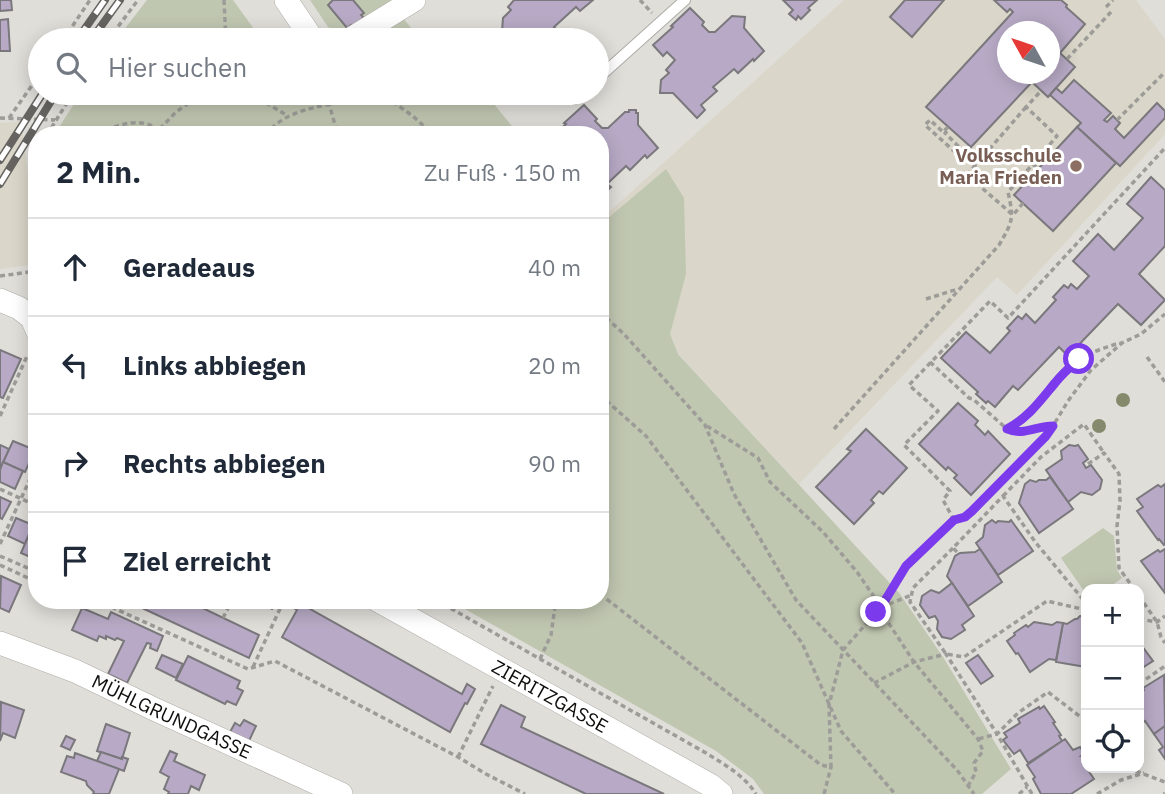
<!DOCTYPE html>
<html lang="de">
<head>
<meta charset="utf-8">
<style>
	:root { --surface:#fff; --page:#f6f6f7; --text:#1f2937; --muted:#747a83; --line:#e0e1e3 }
	body { margin:0; font-family:"IBM Plex Sans",sans-serif; background:var(--page); color:var(--text) }
	.controls { position:absolute; right:21px; bottom:21px; display:grid; overflow:hidden; border-radius:14px; box-shadow:0 4px 18px #0003 }
	.controls button { width:63px; height:63px; display:grid; place-items:center; padding:0; border:0; border-bottom:2px solid var(--line); background:var(--surface); color:var(--text); font:35px sans-serif }
	.compass { position:absolute; left:997px; top:21px; width:63px; height:63px; border-radius:50%; background:var(--surface); box-shadow:0 4px 18px #0003; rotate:310deg }
	.stop { position:absolute; width:21px; height:21px; margin:-16px; border:5px solid #7c3aed; border-radius:50%; background:#fff }
	.stop.end { background:#7c3aed; border-color:#fff; box-shadow:0 2px 7px #0008 }
	.list { margin:0; padding:0; list-style:none }
	h2 { display:flex; justify-content:space-between; align-items:center; height:91px; margin:0; padding:0 28px; font-size:30px }
	h2 small { font-size:23px; font-weight:400; color:var(--muted) }
	.list li { display:grid; grid-template-columns:46px 1fr auto; gap:21px; align-items:center; box-sizing:border-box; height:98px; padding:0 28px; border-top:2px solid var(--line) }
	.list b { display:block; font-size:26px; white-space:nowrap }
	.list em { font-size:23px; font-style:normal; color:var(--muted) }
	.icon { flex:none; width:38px; height:38px; fill:none; stroke:currentColor; stroke-width:2; stroke-linecap:round; stroke-linejoin:round }
	.map { position:relative; flex:none; width:1165px; height:794px; overflow:hidden }
	.search { position:absolute; background:var(--surface); box-shadow:0 4px 18px #0003; left:28px; top:28px; width:581px; height:77px; display:flex; align-items:center; gap:18px; box-sizing:border-box; padding:0 24px; border-radius:38px; color:var(--muted); font-size:26px }
	.panel { position:absolute; background:var(--surface); box-shadow:0 4px 18px #0003; left:28px; top:126px; width:581px; height:483px; border-radius:28px }
	.map>svg:first-child { display:block }
</style>
</head>
<body>
<div class="map">
<svg width="1165" height="794" viewBox="0 0 1165 794">
	<rect width="100%" height="100%" fill="#e0ded9"/>
	<!-- built -->
	<g fill="#dad6c9" fill-rule="evenodd">
		<path d="M844 0H1136L1165 39V134L1017 295 997 277 799 484 600 269V220ZM1007 32H1050V74H1007Z"/>
		<polygon points="21,121 33,212 37,264 0,269 0,123"/>
	</g>
	<!-- green -->
	<g fill="#c0c7b1">
		<polygon points="147,0 233,0 262,40 116,40"/>
		<polygon points="310,0 396,0 343,34 328,27"/>
		<polygon points="403,18 421,40 377,40 377,35"/>
		<polygon points="81,93 300,93 304,97 326,93 485,93 515,130 515,135 54,135"/>
		<polygon points="666,169 684,198 686,274 670,334 678,354 900,594 943,657 1011,769 982,794 764,794 753,779 716,751 449,600 600,600 600,225"/>
		<polygon points="1103,528 1114,536 1117,570 1122,578 1107,589 1086,589 1086,594 1061,558"/>
	</g>
	<!-- building -->
	<g fill="#b8aac6" stroke="#7a787c" stroke-width="2" fill-rule="evenodd">
		<polygon points="0,0 11,0 12,10 0,11"/>
		<polygon points="333,0 353,0 364,13 361,15 363,17 360,23 353,28 351,25 347,28 328,5"/>
		<polygon points="514,0 593,0 580,11 576,7 554,27 558,31 548,40 523,40 514,31 502,31 503,18 511,10 508,7"/>
		<polygon points="783,0 817,0 808,8 810,10 801,19 798,16 796,20 789,14 793,10"/>
		<polygon points="905,0 944,0 912,37 890,17"/>
		<path d="M994 0H1061L1067 5 1066 7 1085 24 1060 53 1075 67 1056 88 1048 97 1032 82 971 147 926 107 1013 12 1010 9 1007 12ZM1007 32H1050V74H1007Z"/>
		<polygon points="690,8 704,22 702,25 709,32 715,32 732,16 745,17 744,28 764,51 754,61 753,59 738,73 734,69 713,87 717,91 701,105 705,110 697,118 673,93 660,93 661,80 669,73 666,70 675,60 667,52 663,56 653,45 673,27 671,26"/>
		<polygon points="8,19 10,51 0,51 0,20"/>
		<polygon points="1074,80 1111,113 1104,120 1107,122 1113,116 1120,123 1115,129 1124,138 1157,103 1165,111 1165,118 1120,166 1077,127 1081,123 1050,95 1056,88 1062,93"/>
		<polygon points="584,105 597,119 595,121 602,128 608,128 625,112 629,112 629,110 636,110 636,113 638,113 638,125 658,148 647,158 645,155 630,170 626,166 607,184 611,187 600,197 600,135 554,135 566,124 564,123"/>
		<polygon points="1077,127 1116,163 1053,231 1014,195"/>
		<polygon points="1151,177 1165,190 1165,246 1139,274 1165,300 1141,325 1118,304 1068,356 1059,347 1018,390 1013,386 995,407 988,401 986,403 976,394 978,392 941,358 966,332 990,353 1010,331 1007,328 1018,316 1022,319 1026,314 1035,323 1056,300 1053,297 1064,285 1068,288 1071,284 1077,289 1089,276 1073,261 1098,234 1114,250 1143,218 1127,204"/>
		<polygon points="0,350 21,359 3,398 0,397"/>
		<polygon points="958,403 978,421 975,425 985,435 988,431 1010,454 971,495 954,478 957,475 948,467 946,470 919,444"/>
		<polygon points="866,429 907,468 883,494 879,491 871,500 874,503 854,524 816,487 851,451 847,449"/>
		<polygon points="13,441 35,450 25,472 3,462"/>
		<polygon points="0,445 9,449 1,467 0,467"/>
		<polygon points="1069,445 1075,446 1078,445 1088,459 1083,463 1086,468 1091,465 1102,480 1100,489 1092,495 1081,492 1068,502 1046,470 1062,459 1061,451"/>
		<polygon points="3,462 23,471 15,489 0,482 0,470"/>
		<polygon points="1050,477 1073,509 1039,533 1019,503 1025,484 1030,480 1036,482 1039,480 1046,480"/>
		<polygon points="1165,484 1165,544 1164,545 1159,539 1158,540 1137,511 1143,507 1137,499 1158,485 1161,487"/>
		<polygon points="0,497 11,502 2,519 0,518"/>
		<polygon points="16,518 33,525 25,544 8,536"/>
		<polygon points="992,520 996,523 998,521 1009,522 1011,520 1033,551 998,575 976,543 983,537 985,525"/>
		<polygon points="30,532 37,535 37,560 21,553"/>
		<polygon points="980,549 1002,582 968,606 947,576 955,556 960,553 975,552"/>
		<polygon points="1165,549 1165,593 1141,561 1158,550 1160,552"/>
		<polygon points="1,576 21,585 9,612 0,608"/>
		<polygon points="952,583 974,616 962,625 965,630 951,639 942,637 937,629 938,621 935,616 929,618 920,605 922,596 931,590 939,593"/>
		<polygon points="125,600 186,600 259,635 249,658"/>
		<polygon points="253,600 276,600 272,609"/>
		<polygon points="291,600 297,602 298,600 308,600 305,606 462,694 467,684 475,689 467,704 465,703 450,732 282,637 297,610 288,605"/>
		<polygon points="82,608 108,619 111,612 163,636 157,651 150,648 151,644 147,643 127,683 108,674 124,641 117,638 115,640 106,636 106,639 99,636 97,641 72,630"/>
		<polygon points="1080,616 1086,617 1086,667 1056,662 1063,623 1067,624 1075,619 1077,619"/>
		<polygon points="1034,622 1052,625 1057,622 1063,623 1056,660 1049,659 1030,672 1018,653 1016,654 1007,641 1015,635 1014,633 1026,625 1028,627"/>
		<polygon points="1139,642 1153,661 1139,670"/>
		<polygon points="162,655 183,664 176,678 156,668"/>
		<polygon points="978,655 993,676 981,684 966,663"/>
		<polygon points="188,656 240,681 237,688 243,691 236,705 227,701 225,704 176,680"/>
		<polygon points="1164,675 1165,726 1154,734 1145,721 1141,724 1139,721 1139,694 1144,690 1143,688"/>
		<polygon points="1,702 24,710 15,738 3,733 0,741"/>
		<polygon points="501,705 525,717 521,727 664,794 586,794 481,744"/>
		<polygon points="1044,706 1055,722 1053,723 1061,735 1059,736 1062,741 1028,763 1020,750 1014,754 1003,740 1007,737 1004,733 1020,723 1018,719 1039,707 1040,709"/>
		<polygon points="244,720 256,726 249,741 230,732 235,723 240,726"/>
		<polygon points="106,724 130,733 122,759 97,751"/>
		<polygon points="1165,726 1165,759 1159,750 1163,747 1154,734"/>
		<polygon points="66,736 75,740 70,750 61,746"/>
		<polygon points="1065,739 1073,750 1080,747 1084,753 1081,756 1083,756 1086,761 1086,767 1094,779 1071,794 1041,794 1033,779 1035,777 1027,765"/>
		<polygon points="170,751 177,754 174,761 205,775 199,790 191,786 188,794 168,794 169,792 164,789 169,777 160,772"/>
		<polygon points="101,752 122,759 122,757 128,759 124,771 97,761"/>
		<polygon points="75,753 119,769 109,794 93,794 94,792 87,785 86,781 61,772 67,756 74,758"/>
	</g>
	<g fill="none" stroke-linecap="round" stroke-linejoin="round">
		<defs>
			<g id="service">
				<polyline points="597,79 685,0"/>
				<polyline points="575,99 582,93"/>
			</g>
			<g id="minor">
				<polyline points="286,0 313,40"/>
				<polyline points="349,40 414,0"/>
				<polyline points="0,300 19,308 32,318 37,330"/>
				<path id="s1" d="M377 600 710 785 721 794"/>
				<path id="s2" d="M0 643 75 671 154 709 341 794"/>
			</g>
		</defs>
		<!-- service casing -->
		<use href="#service" stroke="#aeaca7" stroke-width="12"/>
		<!-- minor casing -->
		<use href="#minor" stroke="#aeaca7" stroke-width="24"/>
		<!-- path -->
		<g stroke="#9d9c98" stroke-width="3.5" stroke-dasharray="5 3.5" stroke-linecap="butt">
			<polyline points="224,0 226,40"/>
			<polyline points="640,0 652,13"/>
			<polyline points="1106,7 1113,0"/>
			<polyline points="63,40 90,0"/>
			<polyline points="108,40 138,0"/>
			<polyline points="1067,59 1111,12"/>
			<polyline points="252,93 263,101 288,116"/>
			<polyline points="328,93 329,104 338,135"/>
			<path d="M378 93C398 105 417 117 432 135"/>
			<polyline points="0,118 55,120"/>
			<polyline points="9,118 40,74"/>
			<polyline points="1117,120 1163,74"/>
			<polyline points="948,127 943,132 930,120 925,125 955,152 960,153 976,166"/>
			<polyline points="947,131 945,133 959,147 960,153"/>
			<path d="M47 134C62 134 78 135 92 133 121 127 139 112 166 135"/>
			<polyline points="47,135 73,93"/>
			<polyline points="154,135 176,112 203,93"/>
			<path d="M266 135C282 112 317 106 343 102 354 100 367 101 375 93"/>
			<polyline points="1033,164 1057,136 1026,107 1041,91"/>
			<polyline points="1023,203 1013,215 967,175 1026,107"/>
			<polyline points="0,276 37,271"/>
			<polyline points="926,299 958,289"/>
			<polyline points="600,312 624,334 705,425 734,494 796,600 957,770 974,794"/>
			<polyline points="1147,357 1165,382"/>
			<polyline points="930,362 969,398 973,399 1007,429 1013,432 1021,433 1042,426 1053,426"/>
			<polyline points="600,395 646,436 802,643 841,731 895,794"/>
			<polyline points="0,416 28,354"/>
			<polyline points="707,426 758,458 770,482 823,532 857,572 881,607 912,595"/>
			<path d="M834 429 999 245C1013 221 1014 219 1008 192L1033 164 1038 169"/>
			<path d="M1007 429C1040 413 1050 378 1080 359 1091 352 1104 348 1116 344L1122 343"/>
			<polyline points="1088,464 1104,453 1119,474 1120,501 1117,526 1119,568 1134,589"/>
			<polyline points="0,489 37,506"/>
			<polyline points="1003,496 1041,457 1084,424 1104,453"/>
			<polyline points="954,520 943,500 950,491 904,445 938,411 909,385 990,301 1008,318 1165,148"/>
			<polyline points="0,544 37,464"/>
			<polyline points="953,548 913,588 910,602 946,654 964,657 1047,601 1086,610"/>
			<polyline points="957,552 953,548 1003,496 1036,543 1086,603"/>
			<polyline points="0,556 37,572"/>
			<polyline points="0,565 28,578"/>
			<polyline points="600,594 821,765 831,767 829,705 843,650 881,607 906,566 954,520 965,517 972,511 1047,436 1068,401 1091,370 1122,343 1141,334 1165,314"/>
			<polyline points="1139,596 1157,622 1161,637 1165,643"/>
			<polyline points="96,600 248,669 275,661 458,757 486,774 525,794"/>
			<path d="M436 600 706 753C725 765 744 775 756 794"/>
			<polyline points="876,612 886,619 914,662 978,739 983,751 974,763 976,772 968,786"/>
			<polyline points="223,618 232,600"/>
			<polyline points="1139,619 1157,622 1165,616"/>
			<polyline points="540,659 551,635 556,600"/>
			<polyline points="253,667 284,600"/>
			<polyline points="874,683 914,662 946,654 997,734 978,739"/>
			<polyline points="1139,684 1165,666"/>
			<polyline points="1086,742 1083,747 1086,753"/>
			<polyline points="458,757 493,686"/>
			<polyline points="1128,768 1165,782"/>
			<polyline points="824,794 831,767"/>
			<polyline points="1019,794 1027,787"/>
			<polyline points="1032,794 997,734 1018,713 1048,692 1086,721"/>
			<polyline points="1097,794 1121,780 1144,773"/>
			<polyline points="1164,794 1165,793"/>
		</g>
		<!-- service -->
		<use href="#service" stroke="#fff" stroke-width="10"/>
		<!-- minor -->
		<use href="#minor" stroke="#fff" stroke-width="23"/>
		<defs>
			<g id="rail">
				<polyline points="77,40 105,0"/>
				<polyline points="91,40 120,0"/>
				<polyline points="0,160 43,93"/>
				<polyline points="0,184 56,93"/>
			</g>
		</defs>
		<!-- rail casing -->
		<use href="#rail" stroke="#656461" stroke-width="8"/>
		<!-- rail -->
		<use href="#rail" stroke="#fff" stroke-width="5" stroke-dasharray="16" stroke-linecap="butt"/>
	</g>
	<!-- trees -->
	<g fill="#858a6d">
		<circle cx="1123" cy="400" r="7"/>
		<circle cx="1099" cy="426" r="7"/>
	</g>
	<g fill="none" stroke-linecap="round" stroke-linejoin="round">
		<!-- route -->
		<path stroke="#7c3aed" stroke-width="9" d="M876 612 881 607 906 566 954 520 965 517 972 511 1046 436 1053 426C1036 426 1023 436 1007 429 1028 418 1040 401 1055 383 1062 374 1070 367 1079 359"/>
	</g>
	<!-- markers -->
	<circle fill="#8d6e63" stroke="#fff" stroke-width="2.5" cx="1076" cy="166" r="7"/>
	<g text-anchor="middle" stroke-width="6" stroke-linejoin="round" paint-order="stroke">
		<!-- education labels -->
		<g font-size="19" font-weight="bold" fill="#785e54" stroke="#fff" text-anchor="end">
			<text x="1062" y="162">Volksschule<tspan x="1062" dy="22">Maria Frieden</tspan></text>
		</g>
		<!-- street labels -->
		<g font-size="19" fill="#0f0e0c" stroke="#fff">
			<text dy="7" stroke="none"><textPath href="#s1" startOffset="198">ZIERITZGASSE</textPath></text>
			<text dy="7" stroke="none"><textPath href="#s2" startOffset="187">MÜHLGRUNDGASSE</textPath></text>
		</g>
	</g>
</svg>
<div class="controls">
<button>+</button>
<button>−</button>
<button><svg class="icon" aria-label="locate" viewBox="0 0 24 24"><circle cx="12" cy="12" r="6"/><path d="M12 2v4M12 18v4M2 12h4M18 12h4"/></svg></button>
</div>
<svg class="compass" viewBox="-18 -18 36 36"><path d="M0-13l5 13h-10z" fill="#e53935"/><path d="M0 13l5-13h-10z" fill="#747a83"/></svg>
<div class="stop" style="left:1079px;top:359px"></div>
<div class="stop end" style="left:876px;top:612px"></div>
<div class="search"><svg class="icon" aria-label="search" viewBox="0 0 24 24"><circle cx="10" cy="10" r="6"/><path d="M15 15l6 6"/></svg>Hier suchen</div>
<section class="panel">
<h2>2 Min.<small>Zu Fuß · 150 m</small></h2>
<ul class="list">
<li><svg class="icon" aria-label="ahead" viewBox="0 0 24 24"><path d="M12 20V5M6 11l6-6 6 6"/></svg><div><b>Geradeaus</b></div><em>40 m</em></li>
<li><svg class="icon" aria-label="left" viewBox="0 0 24 24"><path d="M17 20v-9H6M10 6l-5 5 5 5"/></svg><div><b>Links abbiegen</b></div><em>20 m</em></li>
<li><svg class="icon" aria-label="right" viewBox="0 0 24 24"><path d="M7 20v-9h11M14 6l5 5-5 5"/></svg><div><b>Rechts abbiegen</b></div><em>90 m</em></li>
<li><svg class="icon" aria-label="arrive" viewBox="0 0 24 24"><path d="M6 21V4h12l-3 4 3 4H6"/></svg><div><b>Ziel erreicht</b></div></li>
</ul>
</section>
</div>
</body>
</html>
